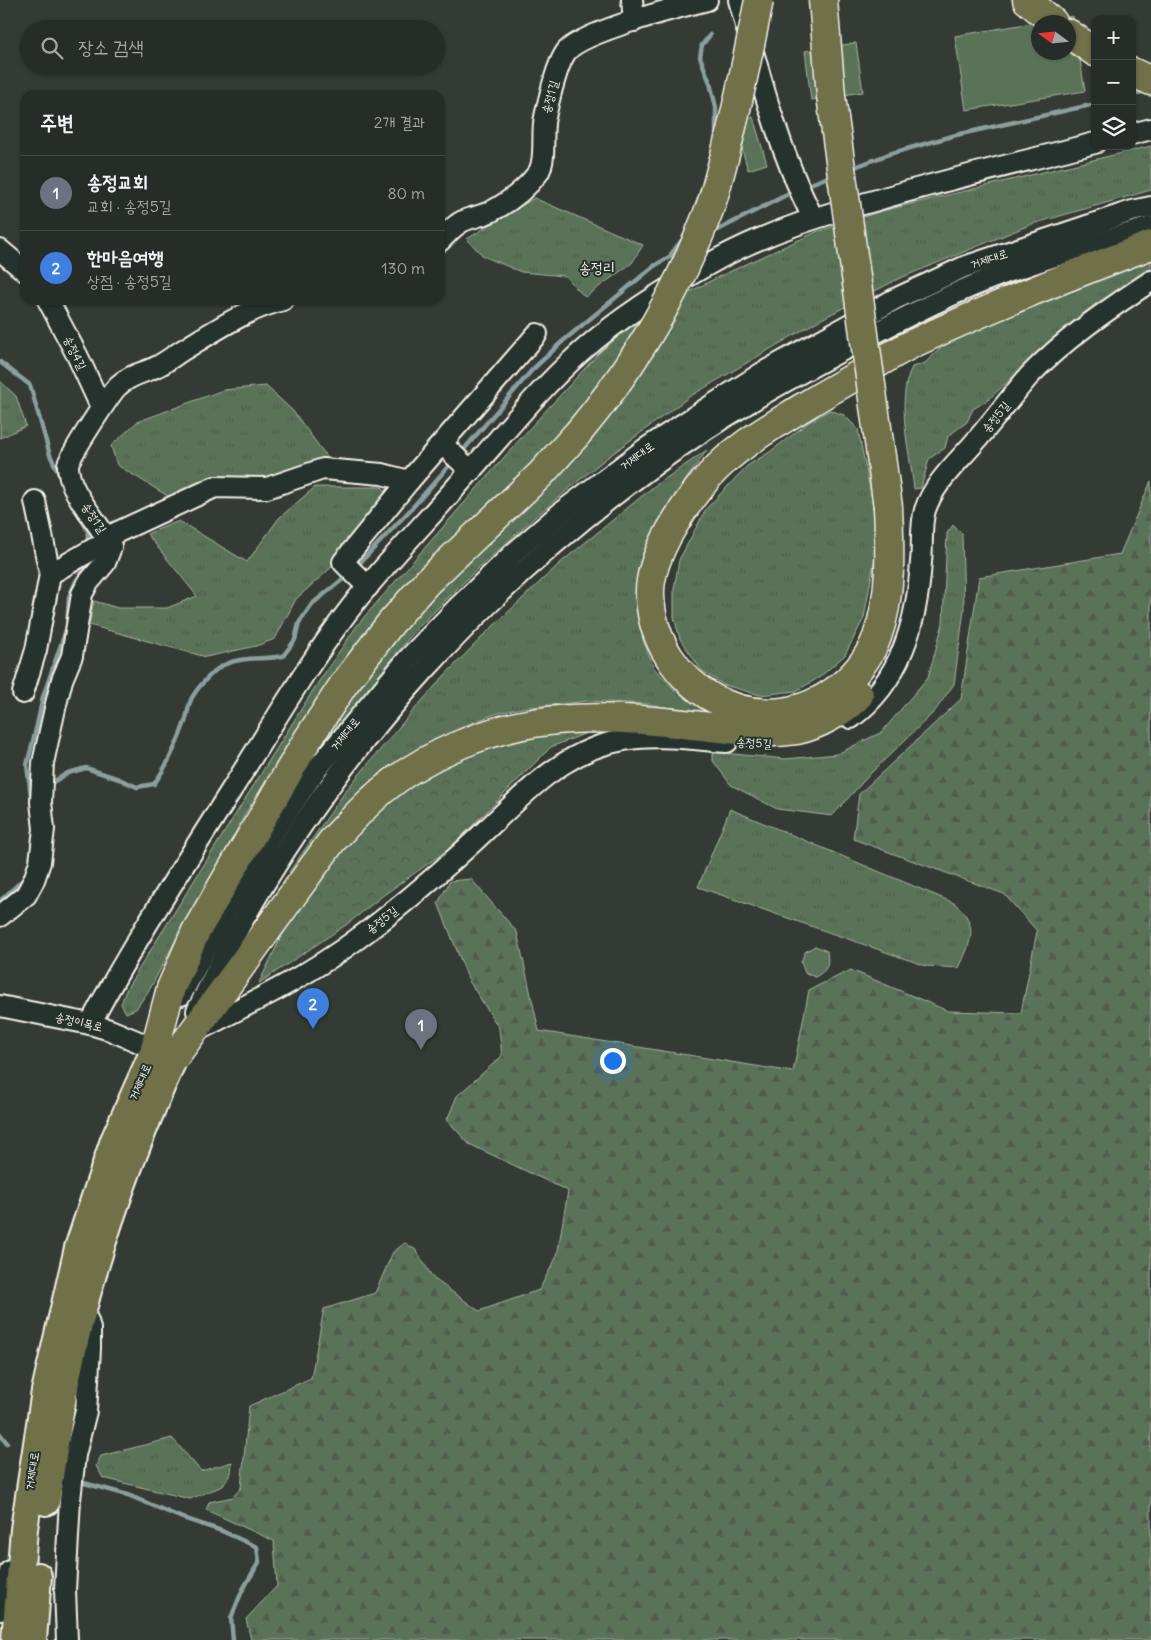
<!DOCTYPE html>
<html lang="ko">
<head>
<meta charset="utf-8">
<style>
	:root { --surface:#262c27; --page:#2e342f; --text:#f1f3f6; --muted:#a4a7a7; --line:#424844; --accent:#ffd166 }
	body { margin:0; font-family:Delius,"Poor Story",sans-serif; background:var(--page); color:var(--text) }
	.controls { position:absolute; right:15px; top:15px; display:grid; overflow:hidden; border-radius:10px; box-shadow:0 1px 4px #0004 }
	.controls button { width:45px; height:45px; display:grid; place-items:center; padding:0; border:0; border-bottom:1px solid var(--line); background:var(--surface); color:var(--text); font:25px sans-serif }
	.compass { position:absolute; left:1031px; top:15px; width:45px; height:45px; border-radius:50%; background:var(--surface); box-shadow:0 1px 4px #0004; rotate:285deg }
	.you { position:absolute; left:612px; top:1060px; width:18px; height:18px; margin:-12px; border:4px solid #fff; border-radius:50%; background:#1a73e8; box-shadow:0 0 0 8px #1a73e833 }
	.badge { display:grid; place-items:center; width:32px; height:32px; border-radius:50%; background:var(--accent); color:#fff; font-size:16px; font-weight:700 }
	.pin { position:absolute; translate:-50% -41px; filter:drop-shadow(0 1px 2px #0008) }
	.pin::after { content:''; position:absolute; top:26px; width:18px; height:15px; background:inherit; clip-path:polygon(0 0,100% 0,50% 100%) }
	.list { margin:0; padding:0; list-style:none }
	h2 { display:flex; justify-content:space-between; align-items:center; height:65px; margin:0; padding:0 20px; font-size:21px }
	h2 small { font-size:16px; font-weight:400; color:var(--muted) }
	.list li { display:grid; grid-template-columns:32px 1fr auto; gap:15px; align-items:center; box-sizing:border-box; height:75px; padding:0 20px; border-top:1px solid var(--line) }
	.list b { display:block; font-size:19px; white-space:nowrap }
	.list p { margin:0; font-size:16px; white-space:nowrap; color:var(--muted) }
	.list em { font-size:16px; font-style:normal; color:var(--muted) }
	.icon { flex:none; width:28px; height:28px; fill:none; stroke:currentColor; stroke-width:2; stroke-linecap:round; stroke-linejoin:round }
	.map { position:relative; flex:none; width:1151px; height:1640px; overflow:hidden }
	.search { position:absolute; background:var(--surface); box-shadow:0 1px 4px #0004; left:20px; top:20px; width:425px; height:55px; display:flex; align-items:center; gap:12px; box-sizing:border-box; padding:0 18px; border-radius:28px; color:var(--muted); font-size:19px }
	.panel { position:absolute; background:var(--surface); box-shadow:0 1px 4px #0004; left:20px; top:90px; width:425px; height:215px; border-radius:15px }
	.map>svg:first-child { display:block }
</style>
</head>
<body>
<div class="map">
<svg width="1151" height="1640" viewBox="0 0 1151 1640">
	<defs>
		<pattern id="grass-tufts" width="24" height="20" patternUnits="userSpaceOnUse" patternTransform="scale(1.25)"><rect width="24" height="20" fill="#5a7358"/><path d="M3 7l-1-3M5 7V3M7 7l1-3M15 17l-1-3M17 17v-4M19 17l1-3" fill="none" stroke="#515b4e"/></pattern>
		<pattern id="forest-firs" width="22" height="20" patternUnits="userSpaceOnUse" patternTransform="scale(1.25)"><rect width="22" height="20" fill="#5a7358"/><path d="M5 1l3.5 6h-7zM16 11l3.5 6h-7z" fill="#515b4e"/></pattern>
		<pattern id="park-crowns" width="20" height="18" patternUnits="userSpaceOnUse" patternTransform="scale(1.25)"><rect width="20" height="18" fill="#5a7358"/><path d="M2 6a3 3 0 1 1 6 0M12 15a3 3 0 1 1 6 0" fill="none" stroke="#515b4e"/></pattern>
	</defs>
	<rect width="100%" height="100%" fill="#333b34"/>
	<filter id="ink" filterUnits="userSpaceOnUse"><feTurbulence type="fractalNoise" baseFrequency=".02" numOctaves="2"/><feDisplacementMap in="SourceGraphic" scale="10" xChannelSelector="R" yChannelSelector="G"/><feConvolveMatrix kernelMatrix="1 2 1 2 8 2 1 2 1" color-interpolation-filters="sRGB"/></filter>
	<g filter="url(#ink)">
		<!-- grass -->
		<g fill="url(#grass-tufts)" stroke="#a7b2a0">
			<polygon points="1151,146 1151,190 1032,224 898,279 816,322 689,397 604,460 536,516 472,574 414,632 322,746 304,724 246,812 222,858 194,905 151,987 136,1009 126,1013 121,1004 127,988 315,687 358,624 528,430 600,352 640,318 718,277 816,232 882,211"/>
			<polygon points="534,198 643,245 632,263 585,297 564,276 521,272 483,256 467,239"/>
			<path d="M1151 260V271L1094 305 1070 324 988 400 973 409 967 422 948 436 945 448 929 459 921 488 914 489C910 452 895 401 912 367L925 363 949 340 1015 311Z"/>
			<polygon points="0,381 16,396 26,426 0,438"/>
			<polygon points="266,386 293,411 327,457 271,477 217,479 171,498 117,465 111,446 137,422 223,390"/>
			<polygon points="830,410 844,415 858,429 875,515 876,551 864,618 845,655 820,677 796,691 760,695 724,685 702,671 680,639 674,617 674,589 679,560 706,509 747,466 771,451 809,422"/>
			<polygon points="707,450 666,508 653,533 638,569 637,605 643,640 654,668 676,691 710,715 648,704 588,701 521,708 495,714 469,724 440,739 295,875 289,872 347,789 405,720 444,676 486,633 559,564 653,487"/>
			<polygon points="315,487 382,487 388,493 334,565 296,599 275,639 256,646 206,657 89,625 94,601 118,608 167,608 197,596 147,534 179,521 247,562 279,518"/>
			<polygon points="953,525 962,534 964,610 954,684 935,711 871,773 832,816 777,809 731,785 713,761 713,752 785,759 837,754 882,732 928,677 943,623 947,533"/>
			<path d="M730 809 954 903C980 924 971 942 959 968L926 966 698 887Z"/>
			<polygon points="172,1438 201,1471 232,1462 231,1473 223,1486 190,1499 103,1478 96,1466 101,1456"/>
		</g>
		<!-- forest -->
		<polygon fill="url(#forest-firs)" stroke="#a7b2a0" points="1151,481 1151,1640 251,1640 246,1619 277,1586 274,1541 206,1510 209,1502 233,1497 241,1488 249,1406 311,1378 324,1309 375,1293 393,1252 405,1243 416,1250 433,1278 479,1311 539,1290 557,1256 568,1191 469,1144 447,1120 457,1096 502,1056 499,1028 469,981 438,903 450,881 471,879 517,932 539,1031 793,1072 809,990 851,970 948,1011 1021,1013 1037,931 1004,894 853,839 859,794 961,699 979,577 1120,554"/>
		<!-- park -->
		<polygon fill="url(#park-crowns)" stroke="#a7b2a0" points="602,727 551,747 449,849 385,894 346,925 259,983 281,937 311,888 336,851 411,783 458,759 503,740"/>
		<!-- pitch -->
		<g fill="#5a7358" stroke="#a7b2a0" fill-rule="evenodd">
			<path d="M1073 16 1085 91 966 110 955 36ZM1038 22H1068V52H1038Z"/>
			<polygon points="856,43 863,92 843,95 836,46"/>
			<polygon points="824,48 831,97 811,100 805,51"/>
			<polygon points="753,117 767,164 748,170 734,122"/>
			<path d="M815 946 827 951C829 965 828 970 815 977L805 973 801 962 805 952Z"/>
		</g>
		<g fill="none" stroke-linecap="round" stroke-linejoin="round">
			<!-- stream -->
			<g stroke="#8c9e9e" stroke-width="4.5">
				<polyline points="710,35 702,45 700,57 710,83 716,107 716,138"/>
				<polyline points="1132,95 1148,90"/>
				<polyline points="850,169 889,154 956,135 1095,104"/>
				<polyline points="803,187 833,175"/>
				<polyline points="712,233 794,191"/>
				<polyline points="671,254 683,239"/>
				<polyline points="0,362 30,385 50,455 61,478"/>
				<polyline points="460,454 532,370 563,341 654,266 681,250"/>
				<polyline points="80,516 88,531 87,547"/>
				<polyline points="355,568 412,508 453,461"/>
				<path d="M48 785 68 773 86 768 119 779 137 787 154 784C168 765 177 744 185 722 188 714 188 703 193 696 199 686 215 668 226 664 244 656 264 660 283 656L295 640 299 623 312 604 348 575"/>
				<polyline points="32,804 27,765 37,725 43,697 67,627 69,597 76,581 83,571 86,559"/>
				<polyline points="0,901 23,880"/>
				<polyline points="0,1434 7,1443"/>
				<polyline points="84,1483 128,1495 180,1517 222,1531 257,1547 259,1562 242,1591 231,1618 233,1640"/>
			</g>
			<defs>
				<g id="minor">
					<polyline points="632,0 634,21"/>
					<path d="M739 0C759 74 778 149 813 218"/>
					<polyline points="1132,134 1151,129"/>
					<path d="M440 241C447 234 454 225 463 221 472 217 482 216 492 211 509 202 526 189 538 173 547 160 541 133 545 117 549 100 556 66 566 52 581 32 679 7 707 0"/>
					<polyline points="0,250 25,271"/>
					<polyline points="48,300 78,357 101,407"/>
					<polyline points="442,444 471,471"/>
					<polyline points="409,481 537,334"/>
					<polyline points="107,537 215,487 267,488 323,469 382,474 409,481 343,562 368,587"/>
					<polyline points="50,574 95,548 111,547"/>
					<polyline points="23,693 36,650 50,574 35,501"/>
					<path d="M851 718C901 681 917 622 921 562 923 545 920 526 925 510 934 483 956 464 974 443 993 421 1010 398 1029 376 1063 340 1110 308 1151 281"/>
					<path d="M0 916 26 895 34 880 40 862 44 829 41 802 43 763 56 704 62 680 72 656 82 594 88 583 105 563 111 547C100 521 67 493 68 464 68 459 112 390 119 385 130 375 143 373 156 367 167 362 177 353 188 347 219 328 248 309 283 300"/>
					<polyline points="181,995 225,912 271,836 315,771 408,659 457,608 515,552 564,510 645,449 698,414 762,373 895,299 964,267 1132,211 1151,207"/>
					<polyline points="0,1006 90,1024 110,1030 165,1053"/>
					<path d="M197 1011C212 981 226 949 243 920 344 741 490 583 657 463 715 420 779 384 843 350 890 325 937 300 987 280 1040 259 1096 243 1151 227"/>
					<path d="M90 1024C133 943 183 867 232 789 272 726 309 661 355 602 387 562 423 525 457 486 498 441 535 393 581 352 622 315 671 285 720 258 770 231 823 215 877 200 949 179 1022 162 1095 143"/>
					<path d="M196 1031C251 1003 308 976 357 939 397 910 434 878 471 844 513 806 555 755 614 742 650 733 690 739 727 742"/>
					<polyline points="0,1610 7,1593 10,1571"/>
					<polyline points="67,1640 65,1590 70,1500 75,1455 86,1411 90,1349 90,1329 88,1321 82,1316"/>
				</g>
				<g id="major">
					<path d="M46 1502C52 1464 57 1424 65 1386 87 1276 128 1160 174 1058"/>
					<polyline points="15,1640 24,1529 45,1391 78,1248 114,1140 155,1048"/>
					<polyline points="33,1640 38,1576"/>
				</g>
				<g id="highway">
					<polyline points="823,0 831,96"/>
					<polyline points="1027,0 1053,22"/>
					<polyline points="1068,33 1095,52"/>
					<polyline points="1132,72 1151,81"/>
					<path d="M888 507C890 551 892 595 877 637 869 659 852 679 833 692 756 746 654 688 650 596 648 557 685 503 710 475 735 447 771 427 803 407 824 394 847 381 869 369 883 360 898 351 912 344 990 307 1071 275 1151 245"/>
					<polyline points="155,1048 171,988 196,931 306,742 344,684 390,624 427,582 541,474 578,433"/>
					<path d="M174 1058 332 841C348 824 364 806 383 790 426 754 492 727 548 721 595 715 645 719 692 725 726 728 762 736 797 730 817 726 846 710 859 695"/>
				</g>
			</defs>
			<!-- minor casing -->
			<use href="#minor" stroke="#f4f1e8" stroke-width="24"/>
			<!-- major casing -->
			<use href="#major" stroke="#f4f1e8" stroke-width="30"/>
			<!-- highway casing -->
			<use href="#highway" stroke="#f4f1e8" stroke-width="31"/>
			<!-- minor -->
			<use href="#minor" stroke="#26332d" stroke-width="20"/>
			<!-- major -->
			<use href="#major" stroke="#70704a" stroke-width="26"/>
			<!-- highway -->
			<use href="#highway" stroke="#70704a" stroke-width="28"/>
			<defs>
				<g id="highway-bridge">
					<polyline points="831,96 888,507"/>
					<path d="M578 433C635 365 678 293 709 210 715 195 718 180 722 166 737 111 748 56 759 0"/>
				</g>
			</defs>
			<!-- highway-bridge casing -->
			<use href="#highway-bridge" stroke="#f4f1e8" stroke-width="31" stroke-linecap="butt"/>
			<!-- highway-bridge -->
			<use href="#highway-bridge" stroke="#70704a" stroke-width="28"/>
		</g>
	</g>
	<g text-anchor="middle" stroke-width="4" stroke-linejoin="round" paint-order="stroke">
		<!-- street labels -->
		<g font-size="12" fill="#f4f1e8" stroke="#26332d">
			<text transform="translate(550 97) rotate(-75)" y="4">송정1길</text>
			<text transform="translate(989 259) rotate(-18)" y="4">거제대로</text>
			<text transform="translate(75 353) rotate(64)" y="4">송정4길</text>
			<text transform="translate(996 417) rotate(-51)" y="4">송정5길</text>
			<text transform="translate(637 456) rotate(-36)" y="4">거제대로</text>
			<text transform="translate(94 518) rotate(56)" y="4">송정1길</text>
			<text transform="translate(345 734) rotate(-51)" y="4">거제대로</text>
			<text transform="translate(754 743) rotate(3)" y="4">송정5길</text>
			<text transform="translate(382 920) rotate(-38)" y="4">송정5길</text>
			<text transform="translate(79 1022) rotate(13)" y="4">송정이목로</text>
			<text transform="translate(140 1082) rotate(-66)" y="4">거제대로</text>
			<text transform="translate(32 1471) rotate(-81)" y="4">거제대로</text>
		</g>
		<!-- quarter labels -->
		<g font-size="15" fill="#f4f1e8" stroke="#26332d">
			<text x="597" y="273">송정리</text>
		</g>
	</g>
</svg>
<div class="controls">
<button>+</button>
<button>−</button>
<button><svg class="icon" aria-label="layers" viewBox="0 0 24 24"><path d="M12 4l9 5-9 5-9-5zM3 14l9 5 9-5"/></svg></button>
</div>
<svg class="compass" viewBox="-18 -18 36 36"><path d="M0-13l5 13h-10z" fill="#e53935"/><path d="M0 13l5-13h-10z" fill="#a4a7a7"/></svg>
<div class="you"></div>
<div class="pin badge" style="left:421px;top:1050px;background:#6b7280">1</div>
<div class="pin badge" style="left:313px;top:1029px;background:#3f7fe0">2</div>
<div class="search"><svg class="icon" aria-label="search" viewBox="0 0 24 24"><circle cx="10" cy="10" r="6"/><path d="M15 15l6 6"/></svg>장소 검색</div>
<section class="panel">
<h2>주변<small>2개 결과</small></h2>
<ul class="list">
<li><span class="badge" style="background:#6b7280">1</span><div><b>송정교회</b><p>교회 · 송정5길</p></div><em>80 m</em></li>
<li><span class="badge" style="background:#3f7fe0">2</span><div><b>한마음여행</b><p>상점 · 송정5길</p></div><em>130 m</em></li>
</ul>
</section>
</div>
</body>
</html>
